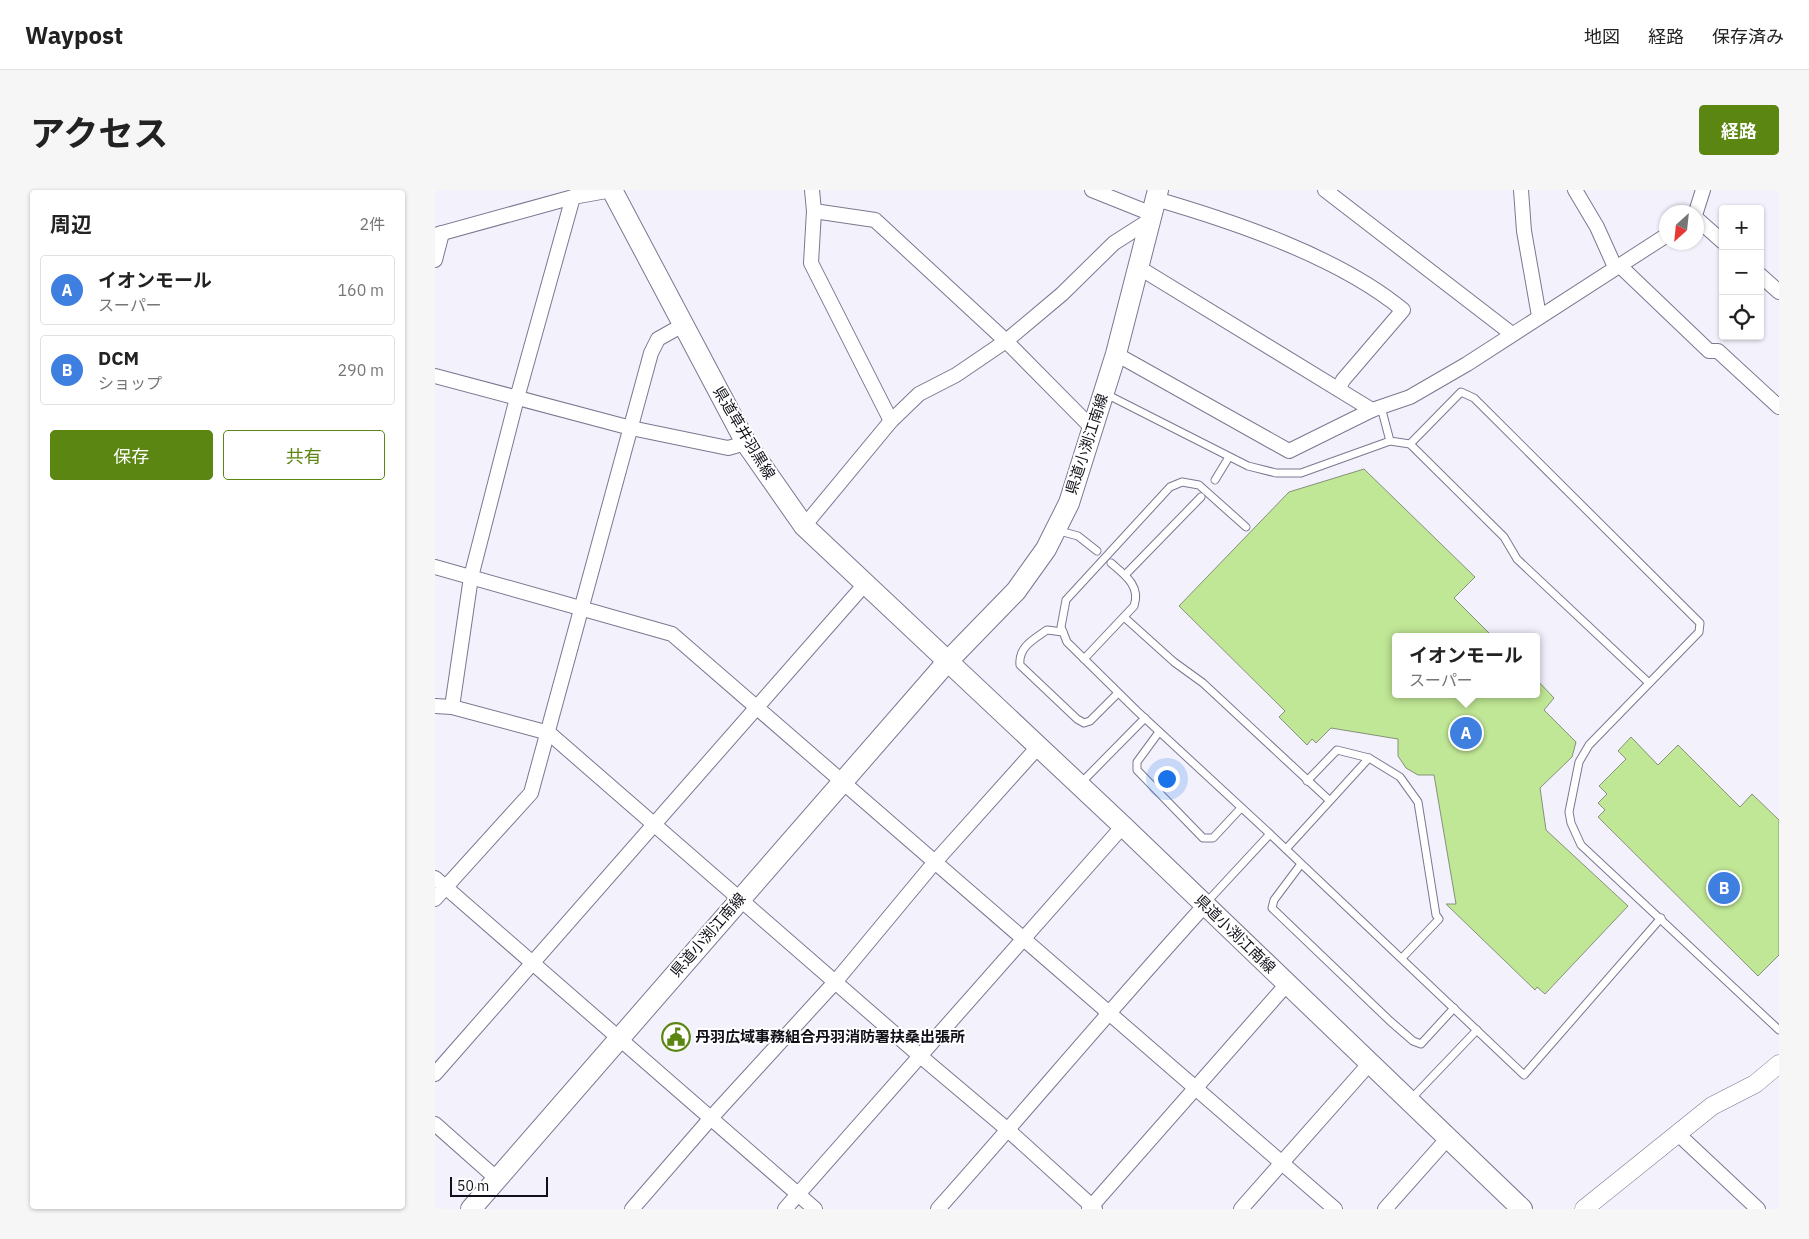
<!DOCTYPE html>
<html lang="ja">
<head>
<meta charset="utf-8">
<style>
	:root { --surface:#fff; --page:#f6f6f6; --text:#222; --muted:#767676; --line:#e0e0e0; --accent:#5b8611 }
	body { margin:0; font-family:"IBM Plex Sans","Noto Sans JP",sans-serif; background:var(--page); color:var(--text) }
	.controls { position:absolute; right:15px; top:15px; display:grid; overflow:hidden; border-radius:5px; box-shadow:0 1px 4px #0004 }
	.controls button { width:45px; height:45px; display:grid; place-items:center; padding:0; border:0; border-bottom:1px solid var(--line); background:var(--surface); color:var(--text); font:25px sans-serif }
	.compass { position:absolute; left:1224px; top:15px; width:45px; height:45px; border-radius:50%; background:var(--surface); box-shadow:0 1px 4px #0004; rotate:207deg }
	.scale { position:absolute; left:15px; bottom:12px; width:98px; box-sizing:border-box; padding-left:5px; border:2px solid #111019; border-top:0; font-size:14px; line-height:18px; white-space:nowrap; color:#111019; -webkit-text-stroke:4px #fff; paint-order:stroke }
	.you { position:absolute; left:731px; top:588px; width:18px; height:18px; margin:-12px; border:4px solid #fff; border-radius:50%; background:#1a73e8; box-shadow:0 0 0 8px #1a73e833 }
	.badge { display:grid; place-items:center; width:32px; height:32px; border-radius:50%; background:var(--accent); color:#fff; font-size:16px; font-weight:700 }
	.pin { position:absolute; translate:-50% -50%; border:2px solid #fff; box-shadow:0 1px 5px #0006 }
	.popup { position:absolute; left:957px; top:443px; width:148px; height:65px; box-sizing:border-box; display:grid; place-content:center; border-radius:5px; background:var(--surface); filter:drop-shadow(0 1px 4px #0005); font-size:16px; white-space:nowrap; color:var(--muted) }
	.popup b { font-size:19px; color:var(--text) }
	.popup::after { content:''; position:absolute; left:50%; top:100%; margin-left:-10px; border:10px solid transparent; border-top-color:var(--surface) }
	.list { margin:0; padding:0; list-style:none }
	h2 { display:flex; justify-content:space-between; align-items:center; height:65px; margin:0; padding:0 20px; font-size:21px }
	h2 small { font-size:16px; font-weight:400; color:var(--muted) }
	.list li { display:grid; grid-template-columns:32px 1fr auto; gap:15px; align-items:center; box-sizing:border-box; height:70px; margin:0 10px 10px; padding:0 10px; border:1px solid var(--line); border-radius:5px }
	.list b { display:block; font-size:19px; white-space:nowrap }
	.list p { margin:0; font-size:16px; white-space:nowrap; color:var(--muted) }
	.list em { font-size:16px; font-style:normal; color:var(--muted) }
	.actions { display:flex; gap:10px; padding:15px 20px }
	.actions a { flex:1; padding:11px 0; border:1px solid var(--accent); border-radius:5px; text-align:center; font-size:18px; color:var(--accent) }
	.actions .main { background:var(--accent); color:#fff }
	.icon { flex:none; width:28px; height:28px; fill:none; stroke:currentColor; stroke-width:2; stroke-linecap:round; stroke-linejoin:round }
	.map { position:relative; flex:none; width:1344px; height:1019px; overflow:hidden; border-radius:5px }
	header { display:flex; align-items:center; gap:30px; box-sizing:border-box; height:70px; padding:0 25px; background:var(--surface); border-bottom:1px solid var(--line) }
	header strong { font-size:24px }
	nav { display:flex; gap:28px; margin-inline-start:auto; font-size:18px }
	.intro { display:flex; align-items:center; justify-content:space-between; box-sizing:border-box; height:120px; padding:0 30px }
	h1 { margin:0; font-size:35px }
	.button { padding:12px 22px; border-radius:5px; background:var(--accent); color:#fff; font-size:18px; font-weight:700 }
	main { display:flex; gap:30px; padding:0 30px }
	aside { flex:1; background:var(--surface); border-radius:5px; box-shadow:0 1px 4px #0004 }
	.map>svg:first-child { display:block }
</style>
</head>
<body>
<header>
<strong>Waypost</strong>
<nav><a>地図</a><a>経路</a><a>保存済み</a></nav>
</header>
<div class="intro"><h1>アクセス</h1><a class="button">経路</a></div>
<main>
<aside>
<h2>周辺<small>2件</small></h2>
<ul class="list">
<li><span class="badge" style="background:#3f7fe0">A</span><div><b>イオンモール</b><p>スーパー</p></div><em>160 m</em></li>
<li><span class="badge" style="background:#3f7fe0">B</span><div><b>DCM</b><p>ショップ</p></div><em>290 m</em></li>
</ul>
<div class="actions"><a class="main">保存</a><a>共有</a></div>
</aside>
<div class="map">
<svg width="1344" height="1019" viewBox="0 0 1344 1019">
	<rect width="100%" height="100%" fill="#f2f1fc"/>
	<!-- building -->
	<g fill="#c0e795" stroke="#85917a">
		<polygon points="929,279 1040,387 1019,408 1058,447 961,447 961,504 1101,504 1101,489 1119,508 1109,520 1141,552 1137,567 1105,598 1111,640 1193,716 1110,804 1102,797 1100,800 1011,714 1021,714 999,585 983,585 971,578 963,566 963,549 896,538 881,553 877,549 872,555 844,527 850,521 744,416 854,302"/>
		<polygon points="1196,547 1223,575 1243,555 1305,617 1317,604 1344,630 1344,765 1323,786 1163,627 1170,620 1163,613 1172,604 1164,596 1191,569 1183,561"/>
	</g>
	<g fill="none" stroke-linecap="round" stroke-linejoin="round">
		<defs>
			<g id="service">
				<polyline points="671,204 813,276 841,283 866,283 955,251 975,254 1069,347 1082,369 1214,493"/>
				<polyline points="946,217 955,251"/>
				<polyline points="975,254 1026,202 1039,208 1265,433 1264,442 1154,555 1144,572 1134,622 1136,633 1146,655 1344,840"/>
				<polyline points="780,290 794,267"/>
				<polyline points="811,337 764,295 747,292 735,297 631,410 626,437 632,452 702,521 835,644 1089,885 1226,728"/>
				<polyline points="621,340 643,346 662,361"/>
				<polyline points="690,385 766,307"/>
				<polyline points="689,427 739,472 768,493 894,610"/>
				<path d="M628 442 612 440C599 449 583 457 585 475L642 529 649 533 655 531 683 503"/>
				<path d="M649 469 699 416C706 396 690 385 676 373"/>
				<polyline points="724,542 702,572 702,580 768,648 778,648 806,618"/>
				<polyline points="872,591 902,560 934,568 965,587 983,612 1001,725 1004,729 967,768"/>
				<polyline points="645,594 710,528"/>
				<polyline points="851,659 934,568"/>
				<polyline points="866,674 839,710 837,718 955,831 978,851 986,854 1019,818"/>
				<polyline points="770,714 835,644"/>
				<polyline points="976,909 1042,840"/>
			</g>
			<g id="minor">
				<polyline points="377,0 379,21 376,73 456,231"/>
				<polyline points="657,0 717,24"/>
				<polyline points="890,0 1077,144"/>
				<polyline points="1086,0 1089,41 1104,126"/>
				<polyline points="1140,0 1162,37 1180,77"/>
				<path d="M721 9C800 32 904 67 968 120L908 190 904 198"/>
				<polyline points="379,21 440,30 571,151 657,238"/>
				<polyline points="1261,22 1268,0"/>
				<polyline points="1262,29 1288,52"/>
				<polyline points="0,45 138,7 177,0"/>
				<polyline points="0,70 7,43"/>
				<polyline points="1184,75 1274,161 1283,161 1344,217"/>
				<polyline points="703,77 937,220"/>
				<polyline points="1325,85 1344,102"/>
				<polyline points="681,164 854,261 937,220 975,207 1032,174 1232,45"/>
				<polyline points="0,186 196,238 293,258 311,253"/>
				<polyline points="369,336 456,231 484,204 521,185 571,151 627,104 679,53 715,30"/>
				<polyline points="0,377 237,444 900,1019"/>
				<polyline points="0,516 17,517 114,543 484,865 573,940 660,1019"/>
				<polyline points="17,517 36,387 82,208 138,7"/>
				<path d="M0 688C127 798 254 908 380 1019"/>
				<polyline points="0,709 96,603 216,163 223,149 248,135"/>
				<polyline points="0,884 430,394"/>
				<polyline points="0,934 61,988"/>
				<polyline points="1243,944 1323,1019"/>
				<polyline points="197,1019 275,929 401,791 499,673 603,557"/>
				<polyline points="350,1019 688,636"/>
				<path d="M503 1019C593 918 679 815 770 715"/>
				<polyline points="654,1019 852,794"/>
				<polyline points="806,1019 935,873"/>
				<polyline points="950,1019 1013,948"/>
			</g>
			<polyline id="tertiary" points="1149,1019 1277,916 1320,894 1344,874"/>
			<g id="secondary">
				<polyline points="177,0 311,253 369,336 688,636 1087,1019"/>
				<polyline points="36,1019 512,472 581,401 611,359 634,313 681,164 723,0"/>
			</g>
		</defs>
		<!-- service casing -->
		<use href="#service" stroke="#7b7890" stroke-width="9"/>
		<!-- minor casing -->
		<use href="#minor" stroke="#7b7890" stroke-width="16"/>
		<!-- tertiary casing -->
		<use href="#tertiary" stroke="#7b7890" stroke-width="19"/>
		<!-- secondary casing -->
		<use href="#secondary" stroke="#7b7890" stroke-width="22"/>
		<!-- service -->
		<use href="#service" stroke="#fff" stroke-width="7"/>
		<!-- minor -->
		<use href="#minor" stroke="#fff" stroke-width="14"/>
		<!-- tertiary -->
		<use href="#tertiary" stroke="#fff" stroke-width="18"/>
		<!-- secondary -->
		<use href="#secondary" stroke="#fff" stroke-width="20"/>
	</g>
	<!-- icons -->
	<defs>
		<symbol id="civic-ring" viewBox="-11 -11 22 22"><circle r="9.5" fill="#fff" stroke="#5b8611" stroke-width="1.5"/><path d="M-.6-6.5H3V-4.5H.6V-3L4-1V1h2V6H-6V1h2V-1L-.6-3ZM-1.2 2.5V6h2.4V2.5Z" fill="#5b8611"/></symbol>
	</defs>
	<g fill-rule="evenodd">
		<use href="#civic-ring" x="225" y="831" width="32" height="32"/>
	</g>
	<g text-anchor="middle" stroke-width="4" stroke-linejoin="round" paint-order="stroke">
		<!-- street labels -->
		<g font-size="15" fill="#111019" stroke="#fff">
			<text transform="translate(309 243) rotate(59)" y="5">県道草井羽黒線</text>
			<text transform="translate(652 254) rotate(-72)" y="5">県道小渕江南線</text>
			<text transform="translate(800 744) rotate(44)" y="5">県道小渕江南線</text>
			<text transform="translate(273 745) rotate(-49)" y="5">県道小渕江南線</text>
		</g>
		<!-- poi labels -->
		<g font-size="15" font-weight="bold" fill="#111019" stroke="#fff" text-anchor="start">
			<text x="260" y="852">丹羽広域事務組合丹羽消防署扶桑出張所</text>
		</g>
	</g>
</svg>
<div class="controls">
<button>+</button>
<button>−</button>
<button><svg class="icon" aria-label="locate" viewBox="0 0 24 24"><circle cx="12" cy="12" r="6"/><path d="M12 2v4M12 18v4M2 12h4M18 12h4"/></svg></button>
</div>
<svg class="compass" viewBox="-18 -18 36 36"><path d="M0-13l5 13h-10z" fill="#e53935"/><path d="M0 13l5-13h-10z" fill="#767676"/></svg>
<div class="scale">50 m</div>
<div class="you"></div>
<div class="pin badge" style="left:1031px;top:543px;background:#3f7fe0">A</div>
<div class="popup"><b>イオンモール</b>スーパー</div>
<div class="pin badge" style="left:1289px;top:698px;background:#3f7fe0">B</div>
</div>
</main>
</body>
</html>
